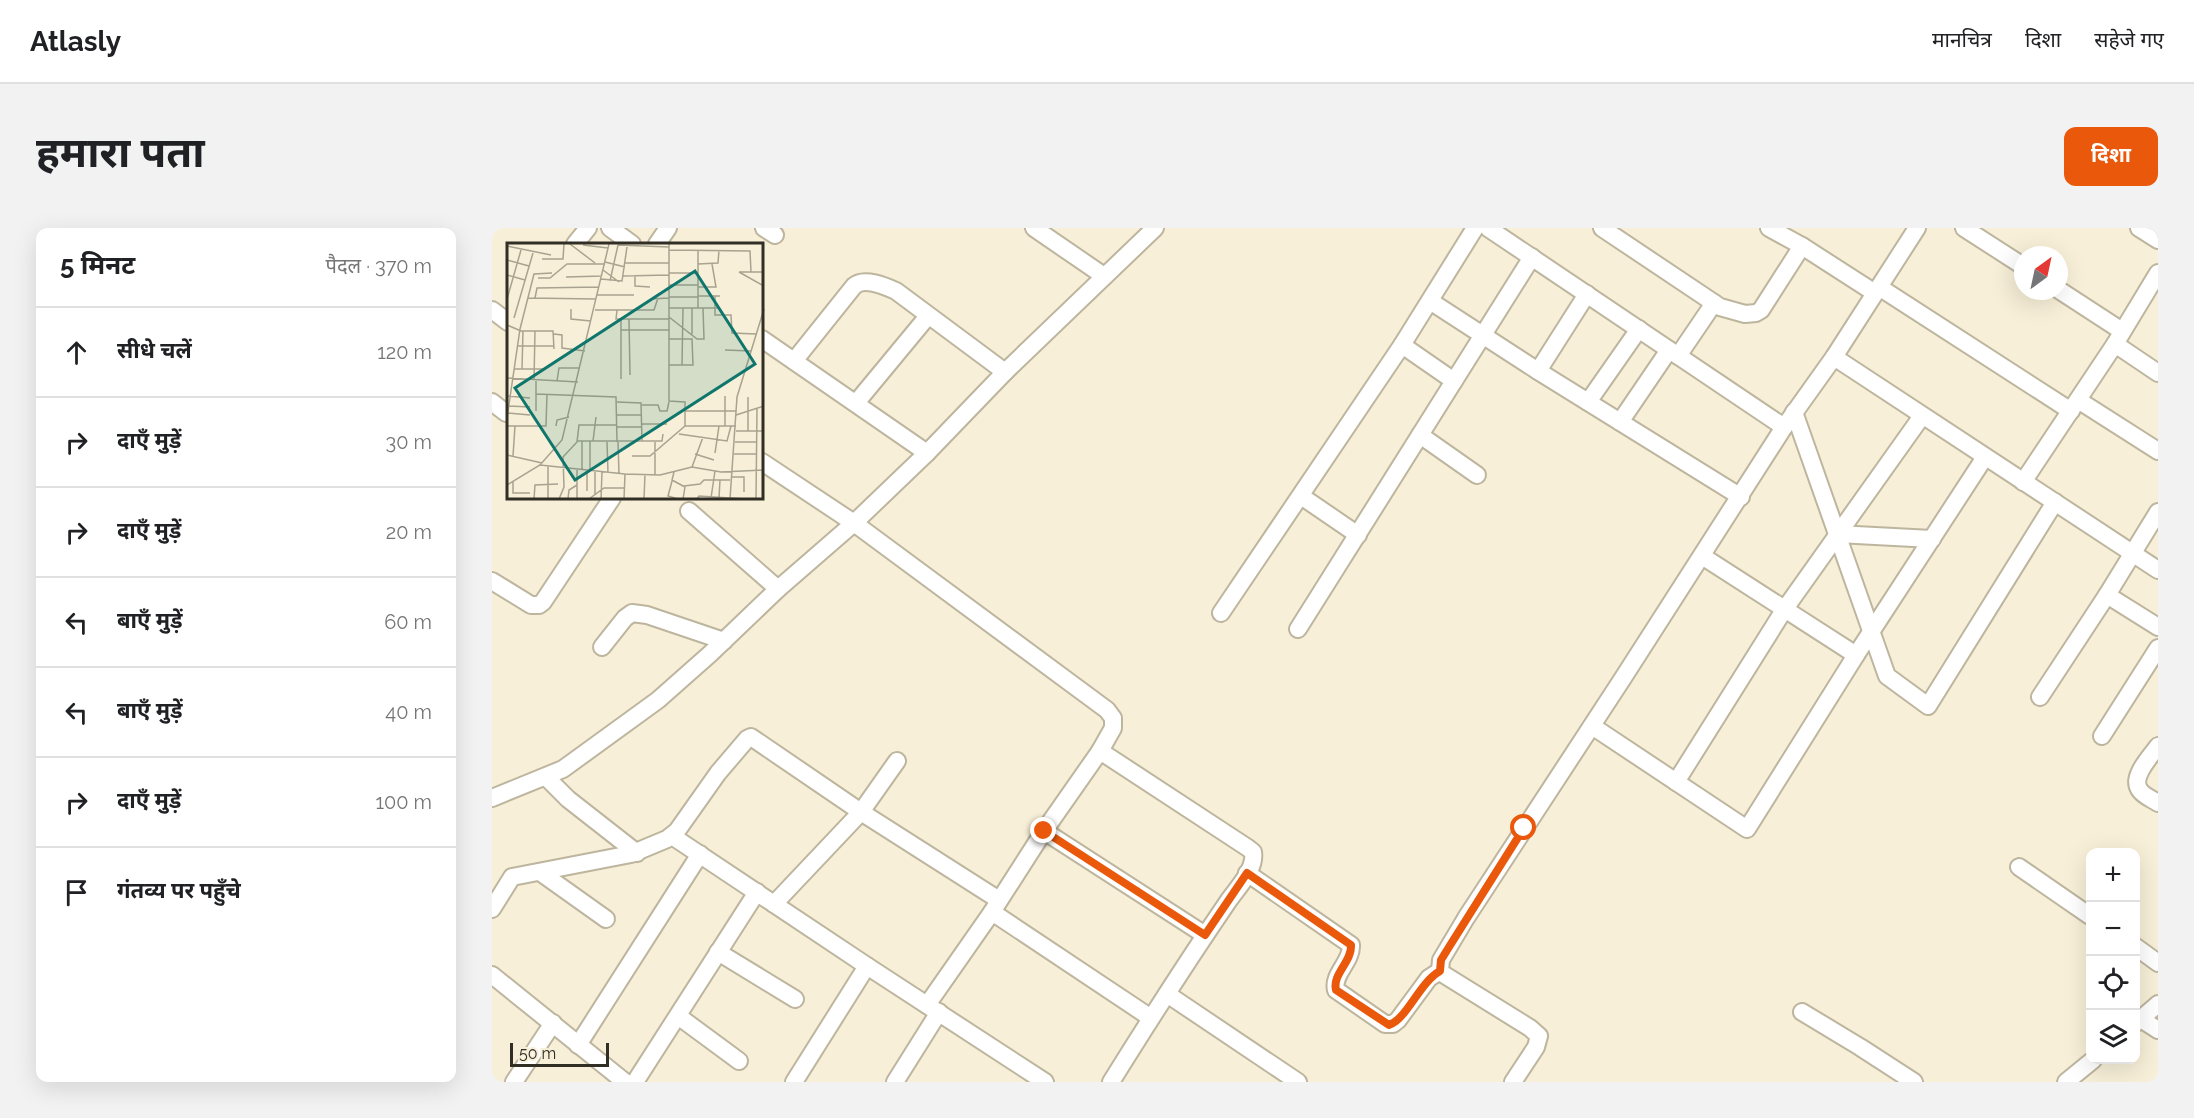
<!DOCTYPE html>
<html lang="hi">
<head>
<meta charset="utf-8">
<style>
	:root { --surface:#fff; --page:#f2f2f2; --text:#202124; --muted:#757577; --line:#e0e0e0; --accent:#ea580c }
	body { margin:0; font-family:Raleway,"Noto Sans Devanagari",sans-serif; background:var(--page); color:var(--text) }
	.controls { position:absolute; right:18px; bottom:18px; display:grid; overflow:hidden; border-radius:12px; box-shadow:0 6px 24px #0002 }
	.controls button { width:54px; height:54px; display:grid; place-items:center; padding:0; border:0; border-bottom:2px solid var(--line); background:var(--surface); color:var(--text); font:30px sans-serif }
	.compass { position:absolute; left:1522px; top:18px; width:54px; height:54px; border-radius:50%; background:var(--surface); box-shadow:0 6px 24px #0002; rotate:33deg }
	.scale { position:absolute; left:18px; bottom:15px; width:99px; box-sizing:border-box; padding-left:6px; border:3px solid #312e25; border-top:0; font-size:16px; line-height:21px; white-space:nowrap; color:#312e25; -webkit-text-stroke:4px #f7efd7; paint-order:stroke }
	.stop { position:absolute; width:18px; height:18px; margin:-14px; border:4px solid #ea580c; border-radius:50%; background:#fff }
	.stop.end { background:#ea580c; border-color:#fff; box-shadow:0 2px 6px #0008 }
	.list { margin:0; padding:0; list-style:none }
	h2 { display:flex; justify-content:space-between; align-items:center; height:78px; margin:0; padding:0 24px; font-size:26px }
	h2 small { font-size:20px; font-weight:400; color:var(--muted) }
	.list li { display:grid; grid-template-columns:39px 1fr auto; gap:18px; align-items:center; box-sizing:border-box; height:90px; padding:0 24px; border-top:2px solid var(--line) }
	.list b { display:block; font-size:22px; white-space:nowrap }
	.list em { font-size:20px; font-style:normal; color:var(--muted) }
	.icon { flex:none; width:33px; height:33px; fill:none; stroke:currentColor; stroke-width:2; stroke-linecap:round; stroke-linejoin:round }
	.map { position:relative; flex:none; width:1666px; height:854px; overflow:hidden; border-radius:12px }
	header { display:flex; align-items:center; gap:36px; box-sizing:border-box; height:84px; padding:0 30px; background:var(--surface); border-bottom:2px solid var(--line) }
	header strong { font-size:28px }
	nav { display:flex; gap:33px; margin-inline-start:auto; font-size:21px }
	.intro { display:flex; align-items:center; justify-content:space-between; box-sizing:border-box; height:144px; padding:0 36px }
	h1 { margin:0; font-size:42px }
	.button { padding:15px 27px; border-radius:12px; background:var(--accent); color:#fff; font-size:21px; font-weight:700 }
	main { display:flex; gap:36px; padding:0 36px }
	aside { flex:1; background:var(--surface); border-radius:12px; box-shadow:0 6px 24px #0002 }
	.map>svg:first-child { display:block }
</style>
</head>
<body>
<header>
<strong>Atlasly</strong>
<nav><a>मानचित्र</a><a>दिशा</a><a>सहेजे गए</a></nav>
</header>
<div class="intro"><h1>हमारा पता</h1><a class="button">दिशा</a></div>
<main>
<aside>
<h2>5 मिनट<small>पैदल · 370 m</small></h2>
<ul class="list">
<li><svg class="icon" aria-label="ahead" viewBox="0 0 24 24"><path d="M12 20V5M6 11l6-6 6 6"/></svg><div><b>सीधे चलें</b></div><em>120 m</em></li>
<li><svg class="icon" aria-label="right" viewBox="0 0 24 24"><path d="M7 20v-9h11M14 6l5 5-5 5"/></svg><div><b>दाएँ मुड़ें</b></div><em>30 m</em></li>
<li><svg class="icon" aria-label="right" viewBox="0 0 24 24"><path d="M7 20v-9h11M14 6l5 5-5 5"/></svg><div><b>दाएँ मुड़ें</b></div><em>20 m</em></li>
<li><svg class="icon" aria-label="left" viewBox="0 0 24 24"><path d="M17 20v-9H6M10 6l-5 5 5 5"/></svg><div><b>बाएँ मुड़ें</b></div><em>60 m</em></li>
<li><svg class="icon" aria-label="left" viewBox="0 0 24 24"><path d="M17 20v-9H6M10 6l-5 5 5 5"/></svg><div><b>बाएँ मुड़ें</b></div><em>40 m</em></li>
<li><svg class="icon" aria-label="right" viewBox="0 0 24 24"><path d="M7 20v-9h11M14 6l5 5-5 5"/></svg><div><b>दाएँ मुड़ें</b></div><em>100 m</em></li>
<li><svg class="icon" aria-label="arrive" viewBox="0 0 24 24"><path d="M6 21V4h12l-3 4 3 4H6"/></svg><div><b>गंतव्य पर पहुँचे</b></div></li>
</ul>
</aside>
<div class="map">
<svg width="1666" height="854" viewBox="0 0 1666 854">
	<rect width="100%" height="100%" fill="#f7efd7"/>
	<g fill="none" stroke-linecap="round" stroke-linejoin="round">
		<defs>
			<g id="minor">
				<polyline points="118,0 140,16"/>
				<polyline points="272,0 283,7"/>
				<polyline points="542,0 612,48"/>
				<polyline points="996,0 1292,199"/>
				<polyline points="1110,0 1228,79 1253,86 1264,85 1269,82 1310,18"/>
				<polyline points="1277,0 1310,18 1383,65"/>
				<polyline points="1472,0 1531,38"/>
				<polyline points="1647,0 1666,12"/>
				<polyline points="83,16 96,0"/>
				<polyline points="165,16 176,0"/>
				<polyline points="1387,59 1579,183"/>
				<polyline points="1567,62 1630,103"/>
				<polyline points="938,73 1046,143 1249,269"/>
				<polyline points="0,82 16,94"/>
				<polyline points="270,111 435,225"/>
				<polyline points="1623,116 1666,145"/>
				<polyline points="910,117 962,153"/>
				<polyline points="1186,128 1222,75"/>
				<polyline points="1342,129 1666,342"/>
				<path d="M302 133 362 58C372 49 393 58 404 63L513 144"/>
				<polyline points="1046,143 1095,66"/>
				<polyline points="1586,172 1666,223"/>
				<polyline points="0,174 14,185"/>
				<polyline points="1096,174 1147,101"/>
				<polyline points="364,175 436,88"/>
				<polyline points="1302,184 1395,448 1436,478 1563,274"/>
				<polyline points="1128,194 1177,122"/>
				<polyline points="928,207 985,247"/>
				<polyline points="270,234 362,295 615,482 621,490 621,500 608,523 552,603 500,684 435,777"/>
				<polyline points="1531,254 1623,116 1666,45"/>
				<polyline points="809,268 866,307"/>
				<polyline points="197,283 286,361"/>
				<polyline points="1666,284 1615,367 1666,399"/>
				<polyline points="1345,306 1440,311"/>
				<polyline points="0,353 39,377 47,377 51,374 120,270"/>
				<polyline points="729,385 910,117 983,0"/>
				<polyline points="806,401 1040,29"/>
				<polyline points="110,419 133,390 140,385 155,387 232,413"/>
				<polyline points="1364,427 1493,229"/>
				<polyline points="1548,469 1615,367"/>
				<polyline points="1100,498 1255,601 1364,427 1210,328"/>
				<polyline points="1610,508 1666,420"/>
				<path d="M1666 518C1659 528 1639 548 1647 561 1650 567 1660 571 1666 575"/>
				<path d="M608 523 756 620 761 624C764 641 746 659 737 672 696 732 657 793 619 854"/>
				<polyline points="54,549 76,571 145,625"/>
				<polyline points="1184,554 1292,382 1430,188"/>
				<polyline points="0,570 71,541 166,472 218,426 286,361 362,295 435,225 513,144 663,0"/>
				<polyline points="552,603 713,707"/>
				<polyline points="180,608 375,738 553,854"/>
				<polyline points="1527,639 1598,688"/>
				<polyline points="48,644 114,691"/>
				<path d="M755 645 859 717C860 734 840 746 844 762L893 796H901L906 792 937 750 948 743"/>
				<polyline points="282,676 369,584 405,533"/>
				<polyline points="0,681 20,649 139,626 175,611 185,603 226,545 255,511 259,509 369,584 507,672"/>
				<polyline points="500,684 659,790"/>
				<polyline points="1644,719 1666,735"/>
				<polyline points="226,724 303,771"/>
				<polyline points="0,747 133,854"/>
				<polyline points="675,766 806,854"/>
				<polyline points="1310,784 1368,819 1422,854"/>
				<polyline points="186,788 247,833"/>
				<polyline points="1649,791 1666,802"/>
				<polyline points="1644,795 1666,776"/>
				<polyline points="86,817 208,626"/>
				<polyline points="22,854 61,795"/>
				<polyline points="143,854 265,664"/>
				<polyline points="302,854 375,738"/>
				<polyline points="403,854 447,784"/>
				<polyline points="1021,854 1044,819 1047,808 1038,800 951,746 948,743 949,732 974,690 1131,450 1292,199 1342,129 1425,0"/>
				<polyline points="1574,854 1601,832"/>
			</g>
		</defs>
		<!-- minor casing -->
		<use href="#minor" stroke="#bdb59e" stroke-width="20"/>
		<!-- minor -->
		<use href="#minor" stroke="#fff" stroke-width="16"/>
	</g>
	<g fill="none" stroke-linecap="round" stroke-linejoin="round">
		<!-- route -->
		<path stroke="#ea580c" stroke-width="8" d="M552 603 713 707 755 645 859 717C860 734 840 746 844 762L897 797C915 791 927 755 948 743L949 732 957 719 1032 600"/>
	</g>
	<!-- overview -->
	<g transform="translate(15 15)">
		<rect width="256" height="256" fill="#f7efd7"/>
		<path fill="none" stroke="#a8a290" stroke-width="1.5" d="M63 1 88 20M162 1V158L178 159V183M76 2 101 5M0 3 44 12M162 7 243 8 244 29M191 7V65M35 16H56L57 1M0 17 22 23M98 19 118 24M118 20H162M191 21 211 20 212 7M96 27 112 39M232 29 257 43M232 29H257M162 30H191M0 32 18 37M128 32V43L143 44M116 33 162 32M59 34 95 33M31 35H43L60 21H98M94 36 115 38 120 4M103 38 111 2 162 4M162 42H191M191 44H209L205 21M90 52H127M191 53H213M208 53V72H224L225 90 249 91M162 54H191M21 55 89 56M28 55 30 45 92 44M0 56 14 7M144 56 162 55M162 65H213M185 65V91M64 66V76L84 78M88 67H147L151 55M110 67 109 76H162M162 74 190 96H197L196 65M7 75 26 10M122 76 123 132M0 82 14 88H46L47 106M114 87H162M47 91 55 92V105L78 108M10 103H47M218 107 244 108M162 122H186L185 96H162M175 122 176 65M7 126H39M15 126 16 88M0 135 71 139M114 136V76M27 137 28 88M29 138V168M50 138 52 125H73M29 151 109 154 110 199M0 153 23 155M241 154V188M110 159 134 160 135 198M135 162H151L153 168H160L162 159M2 163 23 164M178 168H229M1 170 23 172M110 172H135M229 172 257 163M0 175 13 86 27 31 45 30M135 181H160M0 183H39L40 151M49 183 50 177 62 174M218 183V153M110 184H135M229 188H257M172 191 220 198 224 183M70 198H155L156 191M75 198V227M83 198V228M86 198 89 174M100 199 101 230M111 199 112 231M228 199H250M208 210 212 183M188 211 207 217M227 211H250M0 212 35 220M6 213 8 183M125 213H143L178 183H229M33 222 118 231 153 232 185 224 214 229 257 227M185 224 196 194M80 228V248M88 229V251M167 229 165 237 178 244 176 256M148 232V199M224 234H237V249M165 238 161 253 171 256M6 239V250H23M0 242 33 222 55 197 102 1M177 243 193 241 197 237H223M204 255 208 228M212 255 213 237M27 256 28 242 51 241M41 256V223M52 256 57 244 56 214 70 199 72 182H110M61 256 62 247 70 242M70 256V227M82 256 97 245H117M94 256 95 229M117 256 118 231M137 256 138 231M190 256 192 253 238 256M223 256 230 154 257 66M249 256 250 166"/>
		<path fill="#0f766e" fill-opacity="0.15" stroke="#0f766e" stroke-width="3" d="M188 28 248 121 68 237 8 145Z"/>
		<rect width="256" height="256" fill="none" stroke="#312e25" stroke-width="3"/>
	</g>
</svg>
<div class="controls">
<button>+</button>
<button>−</button>
<button><svg class="icon" aria-label="locate" viewBox="0 0 24 24"><circle cx="12" cy="12" r="6"/><path d="M12 2v4M12 18v4M2 12h4M18 12h4"/></svg></button>
<button><svg class="icon" aria-label="layers" viewBox="0 0 24 24"><path d="M12 4l9 5-9 5-9-5zM3 14l9 5 9-5"/></svg></button>
</div>
<svg class="compass" viewBox="-18 -18 36 36"><path d="M0-13l5 13h-10z" fill="#e53935"/><path d="M0 13l5-13h-10z" fill="#757577"/></svg>
<div class="scale">50 m</div>
<div class="stop" style="left:1032px;top:600px"></div>
<div class="stop end" style="left:552px;top:603px"></div>
</div>
</main>
</body>
</html>
